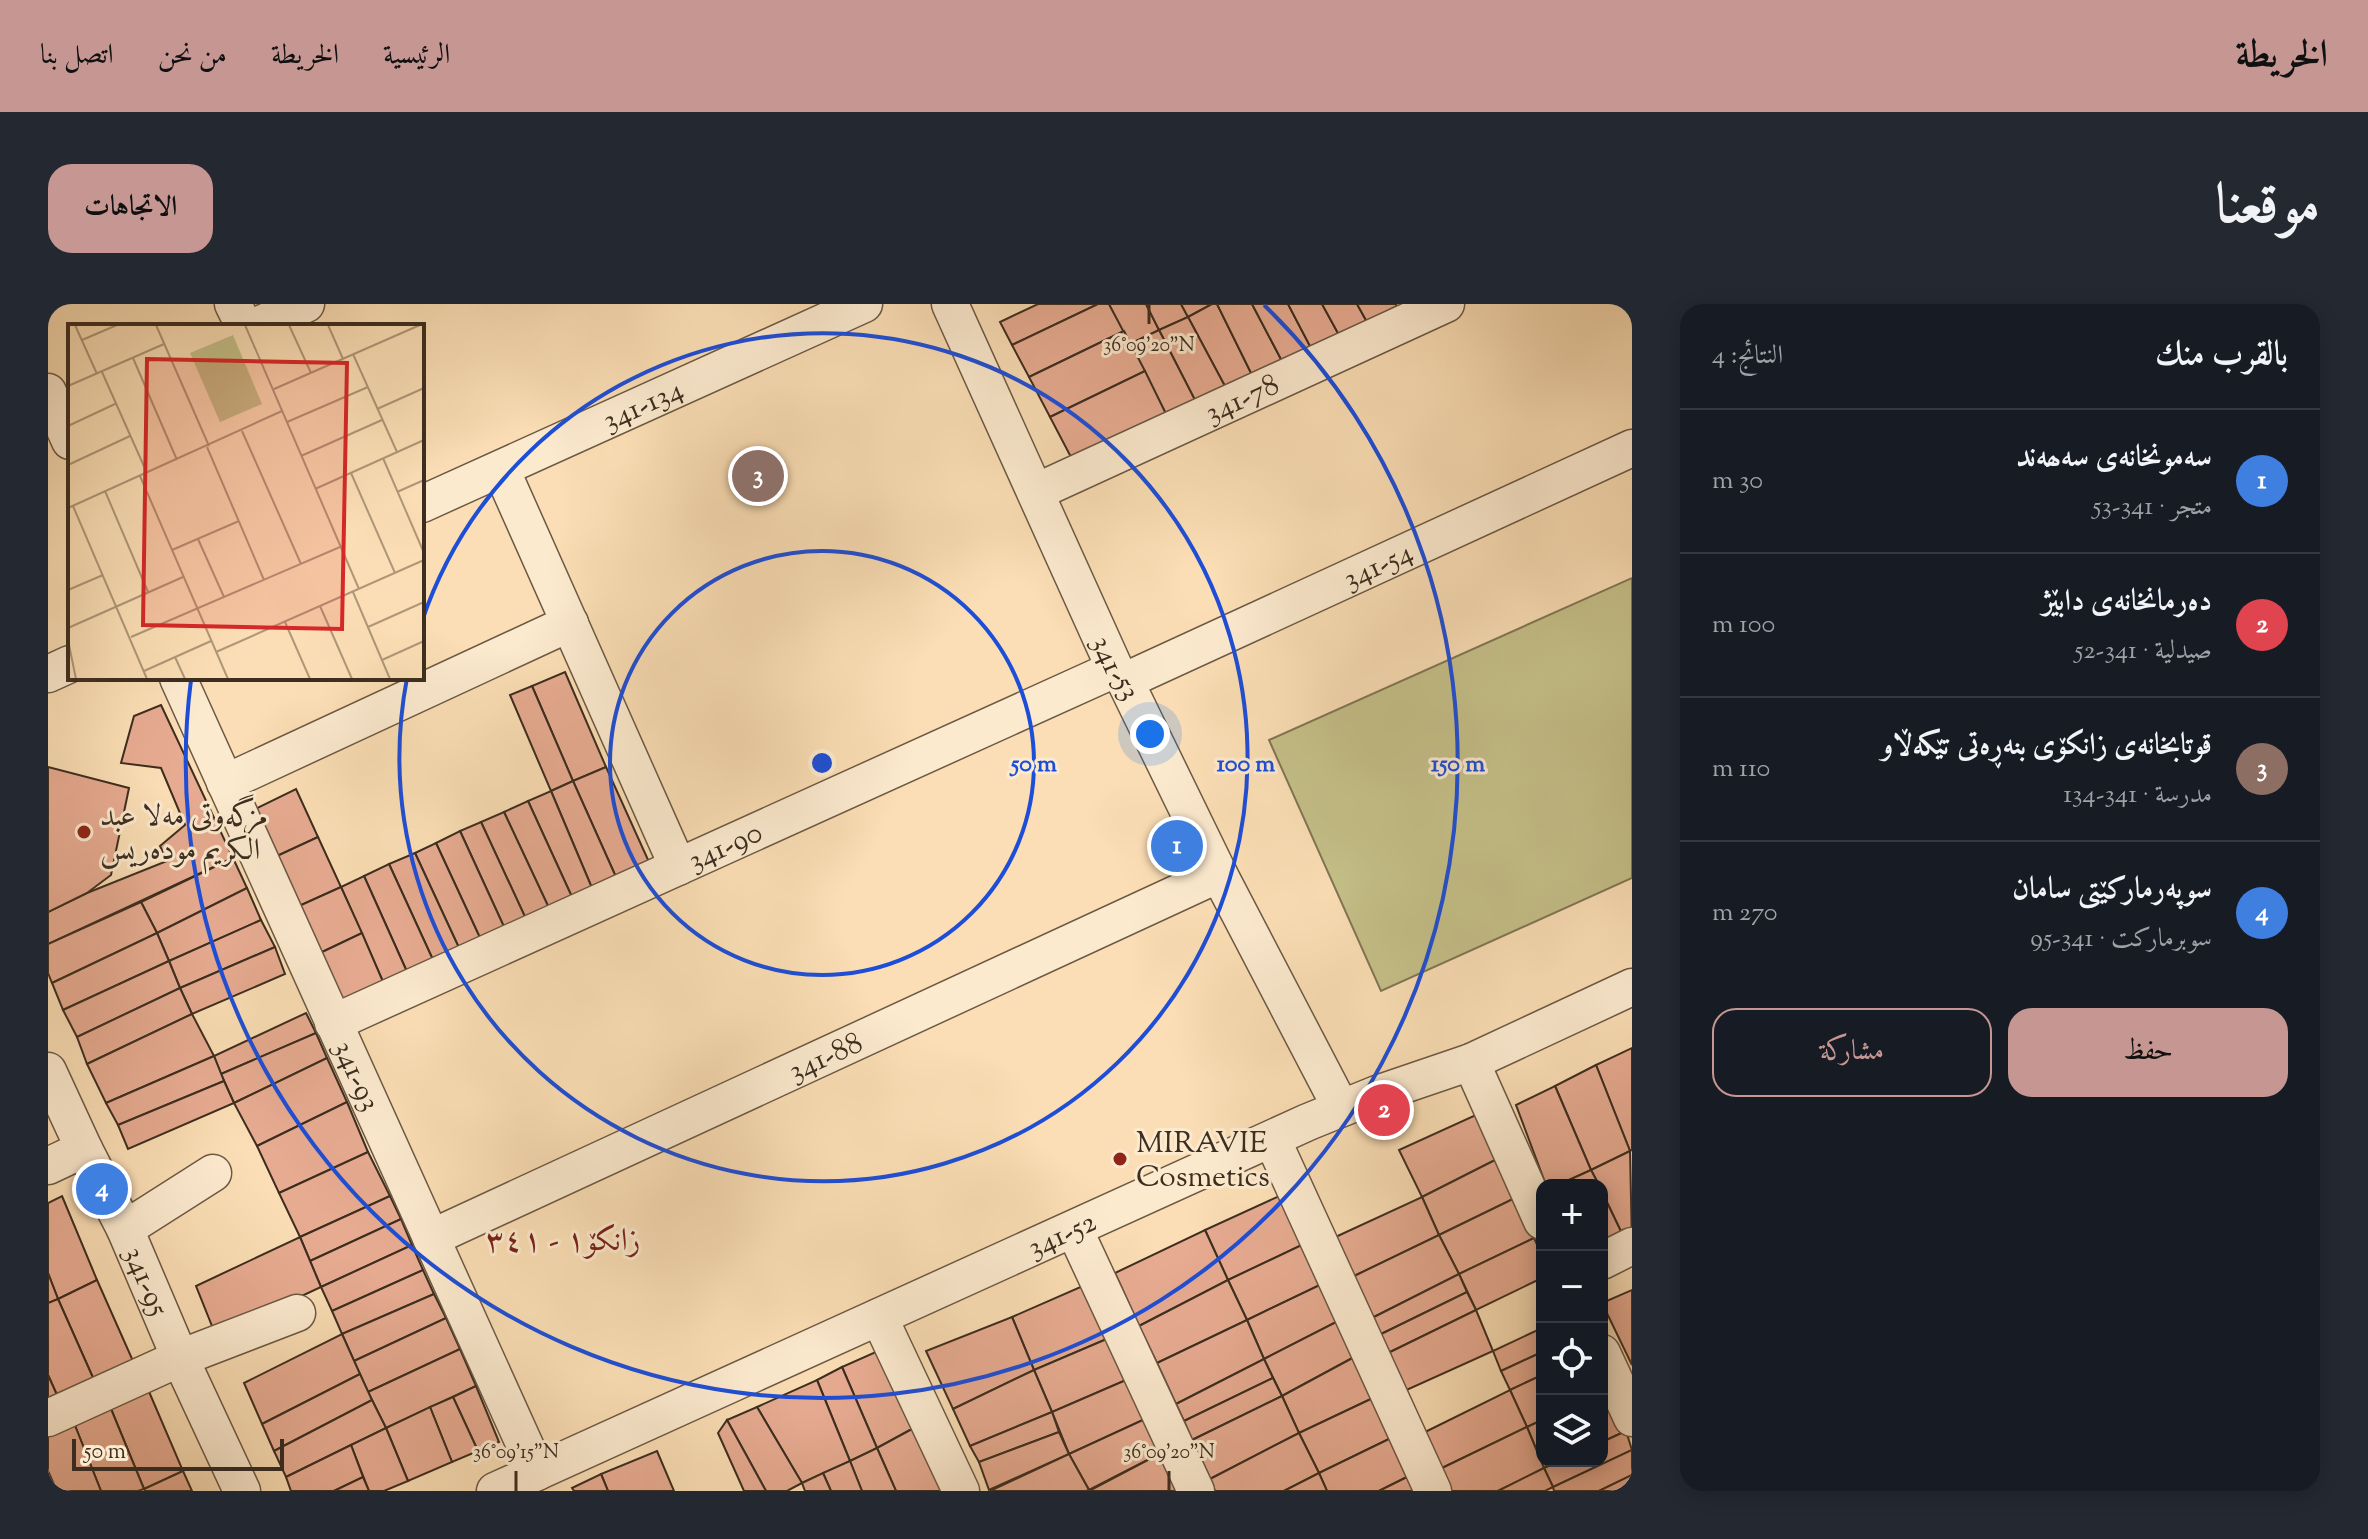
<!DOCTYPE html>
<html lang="ar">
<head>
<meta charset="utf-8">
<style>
	:root { --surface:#171b24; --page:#242831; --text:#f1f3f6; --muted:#9ea1a6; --line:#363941; --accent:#c59692 }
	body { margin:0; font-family:"Sorts Mill Goudy",Amiri,serif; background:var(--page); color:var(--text); direction:rtl }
	.controls { position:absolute; right:24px; bottom:24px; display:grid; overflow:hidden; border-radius:16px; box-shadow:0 4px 20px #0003 }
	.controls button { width:72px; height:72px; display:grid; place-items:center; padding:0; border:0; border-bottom:2px solid var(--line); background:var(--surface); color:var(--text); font:40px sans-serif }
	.scale { position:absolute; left:24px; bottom:20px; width:212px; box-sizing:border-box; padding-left:8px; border:4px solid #3c2d1f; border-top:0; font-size:22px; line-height:28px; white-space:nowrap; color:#3c2d1f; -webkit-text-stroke:6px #fceacf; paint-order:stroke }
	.you { position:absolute; left:1102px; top:430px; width:28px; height:28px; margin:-20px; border:6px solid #fff; border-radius:50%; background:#1a73e8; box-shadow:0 0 0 12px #1a73e833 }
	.badge { display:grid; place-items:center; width:52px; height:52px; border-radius:50%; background:var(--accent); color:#fff; font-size:26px; font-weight:700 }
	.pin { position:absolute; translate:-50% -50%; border:4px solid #fff; box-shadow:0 2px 8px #0006 }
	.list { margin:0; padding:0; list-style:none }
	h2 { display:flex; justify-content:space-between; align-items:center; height:104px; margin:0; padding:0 32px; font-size:34px }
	h2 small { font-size:26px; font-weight:400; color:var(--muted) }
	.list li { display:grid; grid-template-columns:52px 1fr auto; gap:24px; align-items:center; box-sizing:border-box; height:144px; padding:0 32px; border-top:2px solid var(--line) }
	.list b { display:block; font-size:30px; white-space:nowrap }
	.list p { margin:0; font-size:26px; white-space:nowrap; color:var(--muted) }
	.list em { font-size:26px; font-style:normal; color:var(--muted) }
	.actions { display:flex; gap:16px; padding:24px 32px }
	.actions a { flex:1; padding:18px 0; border:2px solid var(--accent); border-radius:24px; text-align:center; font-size:28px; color:var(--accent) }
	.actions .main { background:var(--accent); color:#111 }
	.icon { flex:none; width:44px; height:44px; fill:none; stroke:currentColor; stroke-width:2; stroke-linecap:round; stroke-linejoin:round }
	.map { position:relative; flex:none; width:1584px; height:1187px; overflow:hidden; direction:ltr; border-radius:24px }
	header { display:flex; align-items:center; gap:48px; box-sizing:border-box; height:112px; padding:0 40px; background:var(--accent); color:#111 }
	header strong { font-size:38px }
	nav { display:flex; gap:44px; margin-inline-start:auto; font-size:28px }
	.intro { display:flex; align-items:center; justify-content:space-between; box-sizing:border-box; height:192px; padding:0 48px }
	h1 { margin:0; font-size:56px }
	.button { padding:20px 36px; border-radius:24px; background:var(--accent); color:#111; font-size:28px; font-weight:700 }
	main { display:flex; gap:48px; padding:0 48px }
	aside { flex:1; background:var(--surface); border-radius:24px; box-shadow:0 4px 20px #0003 }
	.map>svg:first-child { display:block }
</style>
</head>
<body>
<header>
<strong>الخريطة</strong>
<nav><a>الرئيسية</a><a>الخريطة</a><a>من نحن</a><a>اتصل بنا</a></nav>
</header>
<div class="intro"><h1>موقعنا</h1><a class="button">الاتجاهات</a></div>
<main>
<aside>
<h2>بالقرب منك<small>النتائج: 4</small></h2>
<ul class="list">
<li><span class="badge" style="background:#3f7fe0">1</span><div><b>سەمونخانەی سەھەند</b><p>متجر · 341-53</p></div><em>30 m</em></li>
<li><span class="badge" style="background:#e0444e">2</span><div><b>دەرمانخانەی دابێژ</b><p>صيدلية · 341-52</p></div><em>100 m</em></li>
<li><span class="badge" style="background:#8d6e63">3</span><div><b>قوتابخانه‌ی زانکۆی بنەڕەتی تێکەڵاو</b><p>مدرسة · 341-134</p></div><em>110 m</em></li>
<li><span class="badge" style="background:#3f7fe0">4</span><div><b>سوپەرمارکێتی سامان</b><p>سوبرماركت · 341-95</p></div><em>270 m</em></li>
</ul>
<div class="actions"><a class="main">حفظ</a><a>مشاركة</a></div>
</aside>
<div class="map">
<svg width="1584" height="1187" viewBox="0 0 1584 1187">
	<rect width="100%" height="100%" fill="#fbdeb5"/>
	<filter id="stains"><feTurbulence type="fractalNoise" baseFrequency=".0025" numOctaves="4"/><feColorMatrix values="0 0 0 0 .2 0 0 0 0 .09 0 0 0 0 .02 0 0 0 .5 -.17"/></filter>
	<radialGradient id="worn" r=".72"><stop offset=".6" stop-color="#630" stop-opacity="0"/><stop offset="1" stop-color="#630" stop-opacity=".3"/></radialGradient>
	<!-- green -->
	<polygon fill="#c5c089" stroke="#807654" stroke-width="2" points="1584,274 1584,574 1333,687 1221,436"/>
	<!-- building -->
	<g fill="#e7ab91" stroke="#3c2d1f" stroke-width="2">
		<polygon points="990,0 1050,0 964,41 952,18"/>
		<polygon points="1050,0 1061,0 1076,27 981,73 964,41"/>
		<polygon points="1061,0 1098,0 1111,26 1082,40"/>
		<polygon points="1098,0 1133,0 1140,13 1111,26"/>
		<polygon points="1133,0 1164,0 1140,13"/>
		<polygon points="1164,0 1169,0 1205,73 1179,86 1140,13"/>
		<polygon points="1169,0 1204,0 1235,59 1205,73"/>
		<polygon points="1204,0 1240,0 1264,46 1235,59"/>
		<polygon points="1240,0 1274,0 1291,31 1264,46"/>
		<polygon points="1274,0 1309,0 1319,18 1291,31"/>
		<polygon points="1309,0 1348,0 1349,2 1319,18"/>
		<polygon points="1140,13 1179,86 1149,100 1111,26"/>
		<polygon points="1111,26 1149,100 1120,114 1082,40"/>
		<polygon points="1076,27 1097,67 1002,113 981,73"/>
		<polygon points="1097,67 1120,114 1025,157 1002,113"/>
		<polygon points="517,368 558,463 525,477 484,382"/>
		<polygon points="484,382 525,477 503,487 462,391"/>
		<polygon points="113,401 185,554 0,640 0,608 39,589 119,557 112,542 137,521 113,464 73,459 86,412"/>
		<polygon points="0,463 81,484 63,571 39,589 0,608"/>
		<polygon points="558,463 601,558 568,573 525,477"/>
		<polygon points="525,477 568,573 544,584 503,487"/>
		<polygon points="248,485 270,533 229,552 207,505"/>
		<polygon points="503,487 544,584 524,593 480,497"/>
		<polygon points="480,497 524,593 501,604 456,508"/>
		<polygon points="456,508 501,604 478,615 433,518"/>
		<polygon points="433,518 478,615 457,625 412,527"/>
		<polygon points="412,527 457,625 433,636 388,539"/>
		<polygon points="270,533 293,583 251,602 229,552"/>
		<polygon points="388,539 433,636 412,646 367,549"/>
		<polygon points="367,549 412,646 386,658 341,560"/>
		<polygon points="185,554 199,584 109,629 93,598"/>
		<polygon points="341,560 386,658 360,670 316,572"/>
		<polygon points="316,572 360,670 336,680 293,583"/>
		<polygon points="293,583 314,629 272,649 251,602"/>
		<polygon points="199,584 213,616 121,657 109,629"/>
		<polygon points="93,598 109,629 4,679 0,669 0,640"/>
		<polygon points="213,616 227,643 132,684 121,657"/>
		<polygon points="109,629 121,657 15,706 4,679"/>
		<polygon points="314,629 336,680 294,699 272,649"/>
		<polygon points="227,643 237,670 144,710 132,684"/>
		<polygon points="121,657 132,684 29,733 15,706"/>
		<polygon points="132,684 144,710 39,760 29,733"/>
		<polygon points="258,709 268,729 173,770 166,752"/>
		<polygon points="144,710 166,752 58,799 39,760"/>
		<polygon points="268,729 279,754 186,799 173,770"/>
		<polygon points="1584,744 1584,846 1582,847 1548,761"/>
		<polygon points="166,752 176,777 70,821 58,799"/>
		<polygon points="279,754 299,798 209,842 186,799"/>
		<polygon points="1548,761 1582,847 1543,866 1507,782"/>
		<polygon points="176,777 186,799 80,845 70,821"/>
		<polygon points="1507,782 1543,866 1510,881 1498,881 1468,801"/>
		<polygon points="299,798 320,848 231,889 209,842"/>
		<polygon points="1430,810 1451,854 1374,893 1351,846"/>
		<polygon points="1582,847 1584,940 1580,942 1554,888 1554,881 1551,881 1543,866"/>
		<polygon points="320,848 342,892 252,933 231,889"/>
		<polygon points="1451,854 1469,893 1391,931 1374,893"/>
		<polygon points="1543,866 1551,881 1510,881"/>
		<polygon points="1240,888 1260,938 1180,976 1157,926"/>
		<polygon points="1554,888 1580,942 1554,955"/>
		<polygon points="14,892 49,976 10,995 0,969 0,899"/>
		<polygon points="342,892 353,915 262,957 252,933"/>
		<polygon points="1374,893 1391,931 1302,974 1283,935"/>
		<polygon points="1469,893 1486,934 1411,970 1391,931"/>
		<polygon points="353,915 364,941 273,983 262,957"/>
		<polygon points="1157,926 1180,976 1091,1022 1067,969"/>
		<polygon points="1391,931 1411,970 1320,1016 1302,974"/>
		<polygon points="252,933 273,983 168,1032 148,982"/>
		<polygon points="1486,934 1494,951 1494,974 1428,1006 1411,970"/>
		<polygon points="1260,938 1278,978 1199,1016 1180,976"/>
		<polygon points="364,941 375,966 284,1007 273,983"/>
		<polygon points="375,966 386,990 294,1030 284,1007"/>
		<polygon points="0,969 10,995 0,999"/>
		<polygon points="1411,970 1419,988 1327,1033 1320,1016"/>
		<polygon points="49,976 85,1057 46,1076 10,995"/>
		<polygon points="1180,976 1199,1016 1109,1059 1091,1022"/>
		<polygon points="1278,978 1294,1015 1216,1055 1199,1016"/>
		<polygon points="1037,981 1061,1034 986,1066 964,1013"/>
		<polygon points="1584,986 1584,1061 1554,999"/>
		<polygon points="1419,988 1428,1006 1336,1051 1327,1033"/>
		<polygon points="386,990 398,1014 306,1057 294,1030"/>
		<polygon points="10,995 46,1076 9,1091 0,1071 0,999"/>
		<polygon points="1428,1006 1445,1047 1352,1089 1336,1051"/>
		<polygon points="964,1013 986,1066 905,1105 878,1047"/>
		<polygon points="398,1014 412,1045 320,1088 306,1057"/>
		<polygon points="1294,1015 1310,1051 1234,1092 1216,1055"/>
		<polygon points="1199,1016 1216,1055 1128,1100 1109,1059"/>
		<polygon points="1494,1024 1494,1048 1453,1067 1445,1047"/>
		<polygon points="294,1030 312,1070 214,1120 196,1079"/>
		<polygon points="1061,1034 1078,1076 1004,1108 986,1066"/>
		<polygon points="412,1045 428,1082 338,1124 320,1088"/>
		<polygon points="830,1047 864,1125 829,1144 794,1063"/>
		<polygon points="1494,1048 1494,1071 1462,1086 1453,1067"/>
		<polygon points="1310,1051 1327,1093 1251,1129 1234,1092"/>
		<polygon points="1216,1055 1225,1074 1136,1117 1128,1100"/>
		<polygon points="794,1063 829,1144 802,1157 769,1076"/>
		<polygon points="986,1066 1004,1108 922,1142 905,1105"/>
		<polygon points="312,1070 324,1096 226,1147 214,1120"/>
		<polygon points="0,1071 9,1091 0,1095"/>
		<polygon points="1494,1071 1494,1116 1479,1123 1462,1086"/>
		<polygon points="1225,1074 1234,1092 1144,1136 1136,1117"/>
		<polygon points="769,1076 802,1157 754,1179 709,1103"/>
		<polygon points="1078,1076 1097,1115 1021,1150 1004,1108"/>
		<polygon points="428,1082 451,1138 430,1147 405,1093"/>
		<polygon points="99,1083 135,1167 96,1185 61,1100"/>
		<polygon points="1462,1086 1479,1123 1392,1165 1375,1129"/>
		<polygon points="1554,1089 1578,1127 1554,1138"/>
		<polygon points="1234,1092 1251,1129 1162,1175 1144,1136"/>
		<polygon points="405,1093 430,1147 404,1158 382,1103"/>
		<polygon points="1327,1093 1345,1133 1271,1169 1251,1129"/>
		<polygon points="324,1096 338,1124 238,1173 226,1147"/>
		<polygon points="61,1100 96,1185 90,1187 53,1187 26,1119"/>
		<polygon points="382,1103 404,1158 360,1177 338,1124"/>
		<polygon points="709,1103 754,1179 739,1187 718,1187 679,1116"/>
		<polygon points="1004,1108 1011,1128 931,1158 922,1142"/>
		<polygon points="1097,1115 1115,1148 1041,1186 1021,1150"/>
		<polygon points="679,1116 718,1187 696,1187 670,1129"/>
		<polygon points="1494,1116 1494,1157 1512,1157 1496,1164 1479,1123"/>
		<polygon points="26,1119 53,1187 9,1187 0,1167 0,1131"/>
		<polygon points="1479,1123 1496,1164 1450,1187 1402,1187 1392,1165"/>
		<polygon points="338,1124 360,1177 336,1187 321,1187 303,1141"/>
		<polygon points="864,1125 894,1187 848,1187 829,1144"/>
		<polygon points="1578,1127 1584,1146 1505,1183 1496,1164 1512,1157 1554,1157 1554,1138"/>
		<polygon points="1011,1128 1021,1150 941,1186 931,1158"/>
		<polygon points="1251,1129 1271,1169 1236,1187 1167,1187 1162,1175"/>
		<polygon points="1345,1133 1363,1171 1331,1187 1279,1187 1271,1169"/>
		<polygon points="303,1141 315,1173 286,1187 243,1187 238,1173"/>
		<polygon points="829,1144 848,1187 814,1187 802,1157"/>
		<polygon points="1584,1146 1584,1171 1551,1187 1506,1187 1505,1183"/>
		<polygon points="609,1147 626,1187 560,1187 553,1170"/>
		<polygon points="1115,1148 1132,1184 1127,1187 1041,1187"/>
		<polygon points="1021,1150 1041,1186 1038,1187 942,1187"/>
		<polygon points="802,1157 814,1187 783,1187 775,1169"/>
		<polygon points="1496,1164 1505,1183 1497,1187 1450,1187"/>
		<polygon points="135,1167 144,1187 97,1187 96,1185"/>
		<polygon points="775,1169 783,1187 757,1187 754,1179"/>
		<polygon points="1271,1169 1279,1187 1236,1187"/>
		<polygon points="553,1170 560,1187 526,1187 524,1184"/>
		<polygon points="1363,1171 1369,1187 1331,1187"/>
		<polygon points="1584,1171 1584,1187 1551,1187"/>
		<polygon points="315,1173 321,1187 286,1187"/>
	</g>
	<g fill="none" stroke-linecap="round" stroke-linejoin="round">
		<defs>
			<g id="minor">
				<polyline points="185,0 196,22"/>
				<path id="s1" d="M902 0 1067 365 1077 377 1171 570 1293 804"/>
				<polyline points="208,22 258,0"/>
				<polyline points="0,88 22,137"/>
				<polyline points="453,165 630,563"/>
				<path id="s2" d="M988 188 1398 0"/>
				<path id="s3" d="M374 200 816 0"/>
				<polyline points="0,370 22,360"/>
				<path id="s4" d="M130 374 489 1168"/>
				<path id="s5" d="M1077 377 1584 144"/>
				<polyline points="177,479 522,319"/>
				<path id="s6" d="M285 719 1067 365"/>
				<polyline points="1423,758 1494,917"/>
				<path id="s7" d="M0 767 36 845 77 925 132 1054 194 1187"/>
				<polyline points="1224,835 1385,1187"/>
				<polyline points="0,862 36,845"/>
				<polyline points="77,925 165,869"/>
				<polyline points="1026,925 1148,1187"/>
				<path id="s8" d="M383 934 1171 570"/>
				<polyline points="1554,957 1584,942"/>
				<polyline points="831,1013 913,1187"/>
				<polyline points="1554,1049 1584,1114"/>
				<polyline points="0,1114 132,1054 249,1009"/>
				<path id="s9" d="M447 1187 1260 818 1329 790 1423 758 1584 683"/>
			</g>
		</defs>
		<!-- minor casing -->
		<use href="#minor" stroke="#6c5944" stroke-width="39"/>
		<!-- minor -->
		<use href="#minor" stroke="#fceacf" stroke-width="36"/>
	</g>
	<!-- ticks -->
	<path fill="none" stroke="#3c2d1f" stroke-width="3" d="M1101 0V20M468 1167V1187M1121 1167V1187"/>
	<!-- distance rings -->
	<g fill="none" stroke="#1d4ed8" stroke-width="4">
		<circle cx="774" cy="459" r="212"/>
		<path d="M374 317A424 424 0 1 1 359 374"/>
		<path d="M1216 1A636 636 0 1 1 143 376"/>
	</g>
	<!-- markers -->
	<g fill="#8f2418" stroke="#fceacf" stroke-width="3">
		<circle cx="36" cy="528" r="8"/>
		<circle cx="1072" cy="855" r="8"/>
	</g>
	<g text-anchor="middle" stroke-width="6" stroke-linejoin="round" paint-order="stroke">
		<!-- street labels -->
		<g font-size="30" fill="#3c2d1f" stroke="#fceacf">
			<text dy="10" stroke="none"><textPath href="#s2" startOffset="226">341-78</textPath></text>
			<text dy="10" stroke="none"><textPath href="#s3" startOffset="242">341-134</textPath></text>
			<text dy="10" stroke="none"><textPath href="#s5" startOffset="278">341-54</textPath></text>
			<text dy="10" stroke="none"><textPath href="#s1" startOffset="400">341-53</textPath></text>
			<text dy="10" stroke="none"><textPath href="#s6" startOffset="430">341-90</textPath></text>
			<text dy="10" stroke="none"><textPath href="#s8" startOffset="434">341-88</textPath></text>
			<text dy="10" stroke="none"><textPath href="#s4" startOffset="436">341-93</textPath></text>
			<text dy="10" stroke="none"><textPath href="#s9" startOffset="622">341-52</textPath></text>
			<text dy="10" stroke="none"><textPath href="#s7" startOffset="232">341-95</textPath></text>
		</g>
		<!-- poi labels -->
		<g font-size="30" fill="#3c2d1f" stroke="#fceacf" text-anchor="start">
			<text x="52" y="521">مزگه‌وتی مه‌لا عبد<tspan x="52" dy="34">الكريم موده‌ریس</tspan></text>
			<text x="1088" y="848">MIRAVIE<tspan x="1088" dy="34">Cosmetics</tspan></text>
		</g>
		<!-- neighbourhood labels -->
		<g font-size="32" fill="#7a1f14" stroke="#fceacf">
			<text x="515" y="946">زانکۆ١ - ٣٤١</text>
		</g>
	</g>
	<!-- overview -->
	<g transform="translate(20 20)">
		<rect width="356" height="356" fill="#fbdeb5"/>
		<path d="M165 11 194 80 152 98 122 29Z" fill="#c5c089"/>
		<path fill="none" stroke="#af9779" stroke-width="2" d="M7 1 29 50M88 1 141 122M177 1 291 265M221 1 243 49M260 1 275 35M14 16 49 1M285 30 329 128M65 34 109 136M34 48 79 149M0 62 96 20M206 65 352 1M309 85 356 64M219 98 300 63M0 102 47 80M174 107 233 240M139 123 196 256M233 132 314 96M315 134 356 229M0 141 62 112M283 149 327 249M72 152 160 355M247 165 356 116M37 167 80 268M329 168 356 156M5 182 79 355M0 184 214 87M130 215 156 273M104 226 171 197M0 266 35 251M285 268 322 355M252 282 284 355M217 298 242 355M300 303 356 278M0 304 115 253M63 313 272 223M0 316 8 355M148 328 356 236M107 333 117 355M314 336 356 317M76 347 143 317"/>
		<path fill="#d62828" fill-opacity="0.15" stroke="#d62828" stroke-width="4" d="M79 35 279 39 274 305 75 301Z"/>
		<rect width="356" height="356" fill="none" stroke="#3c2d1f" stroke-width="4"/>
	</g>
	<g font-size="20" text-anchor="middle" fill="#3c2d1f" stroke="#fceacf" stroke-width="6" stroke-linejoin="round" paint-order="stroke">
		<text x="1101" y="47">36°09'20"N</text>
		<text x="468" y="1154">36°09'15"N</text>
		<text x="1121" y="1154">36°09'20"N</text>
	</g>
	<circle cx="774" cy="459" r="12" fill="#1d4ed8" stroke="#fceacf" stroke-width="4"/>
	<g font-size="24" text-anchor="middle" font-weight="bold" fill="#1d4ed8" stroke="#fceacf" stroke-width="6" stroke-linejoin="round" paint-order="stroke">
		<text x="986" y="467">50 m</text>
		<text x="1198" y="467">100 m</text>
		<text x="1410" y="467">150 m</text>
	</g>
	<rect width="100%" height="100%" filter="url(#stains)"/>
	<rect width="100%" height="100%" fill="url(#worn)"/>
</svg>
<div class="controls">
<button>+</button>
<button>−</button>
<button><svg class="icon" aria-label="locate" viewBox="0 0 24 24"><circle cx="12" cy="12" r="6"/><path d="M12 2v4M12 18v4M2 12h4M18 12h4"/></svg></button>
<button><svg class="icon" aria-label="layers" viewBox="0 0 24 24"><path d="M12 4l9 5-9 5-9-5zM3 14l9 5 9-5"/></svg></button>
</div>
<div class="scale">50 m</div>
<div class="you"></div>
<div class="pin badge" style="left:1129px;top:542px;background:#3f7fe0">1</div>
<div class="pin badge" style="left:1336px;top:806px;background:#e0444e">2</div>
<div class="pin badge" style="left:710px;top:172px;background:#8d6e63">3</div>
<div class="pin badge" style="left:54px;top:885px;background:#3f7fe0">4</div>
</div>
</main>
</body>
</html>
